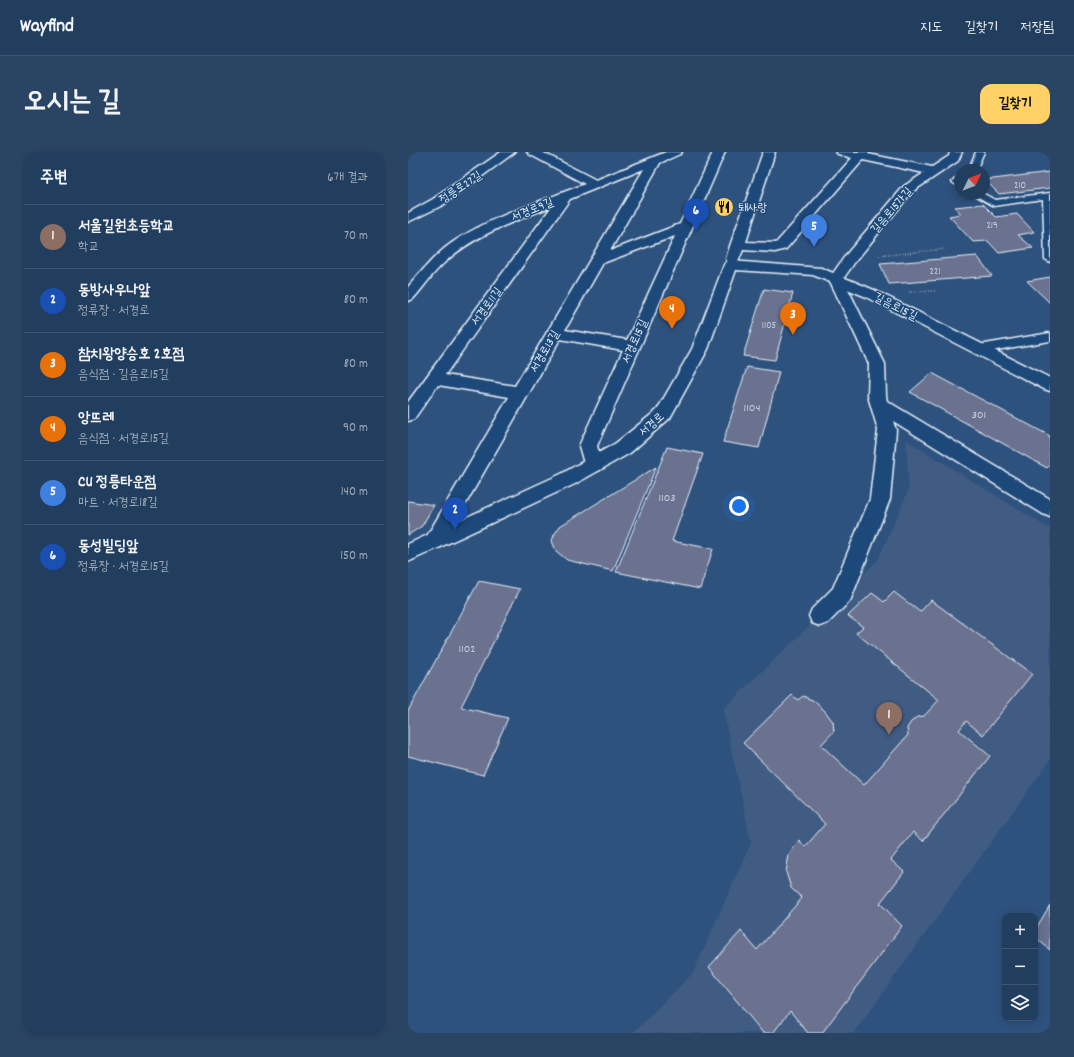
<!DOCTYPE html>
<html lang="ko">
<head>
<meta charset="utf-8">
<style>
	:root { --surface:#223e5e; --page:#2a4564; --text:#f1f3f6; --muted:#a2aebc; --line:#3f5773; --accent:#ffd166 }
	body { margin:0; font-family:Dekko,"Poor Story",sans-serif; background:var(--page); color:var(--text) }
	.controls { position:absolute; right:12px; bottom:12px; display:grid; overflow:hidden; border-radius:8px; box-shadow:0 2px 10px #0003 }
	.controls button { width:36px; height:36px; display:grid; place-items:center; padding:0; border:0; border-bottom:1px solid var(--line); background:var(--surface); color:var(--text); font:20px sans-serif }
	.compass { position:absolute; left:546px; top:12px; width:36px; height:36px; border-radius:50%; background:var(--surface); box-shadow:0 2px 10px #0003; rotate:47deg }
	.you { position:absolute; left:331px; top:354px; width:14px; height:14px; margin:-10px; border:3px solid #fff; border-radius:50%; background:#1a73e8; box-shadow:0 0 0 6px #1a73e833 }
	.badge { display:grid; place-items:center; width:26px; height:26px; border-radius:50%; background:var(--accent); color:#fff; font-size:13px; font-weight:700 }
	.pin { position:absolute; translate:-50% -33px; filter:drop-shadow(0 1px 2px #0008) }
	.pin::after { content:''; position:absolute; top:21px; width:14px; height:12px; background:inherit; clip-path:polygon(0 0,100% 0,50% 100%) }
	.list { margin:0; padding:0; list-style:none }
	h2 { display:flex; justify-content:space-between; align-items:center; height:52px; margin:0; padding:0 16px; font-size:17px }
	h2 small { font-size:13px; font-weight:400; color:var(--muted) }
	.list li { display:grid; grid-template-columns:26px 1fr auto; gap:12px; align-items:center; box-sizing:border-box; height:64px; padding:0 16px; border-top:1px solid var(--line) }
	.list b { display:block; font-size:15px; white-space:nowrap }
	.list p { margin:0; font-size:13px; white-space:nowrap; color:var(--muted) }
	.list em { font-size:13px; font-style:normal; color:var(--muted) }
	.icon { flex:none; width:22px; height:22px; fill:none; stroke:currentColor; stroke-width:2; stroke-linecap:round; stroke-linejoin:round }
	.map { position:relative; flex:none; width:642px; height:881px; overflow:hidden; border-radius:12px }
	header { display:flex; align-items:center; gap:24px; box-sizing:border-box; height:56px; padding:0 20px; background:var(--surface); border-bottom:1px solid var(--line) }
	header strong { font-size:19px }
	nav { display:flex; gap:22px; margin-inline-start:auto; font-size:14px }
	.intro { display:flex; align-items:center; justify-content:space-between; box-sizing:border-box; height:96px; padding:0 24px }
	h1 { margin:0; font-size:28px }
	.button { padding:10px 18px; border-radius:12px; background:var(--accent); color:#111; font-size:14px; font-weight:700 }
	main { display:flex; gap:24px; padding:0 24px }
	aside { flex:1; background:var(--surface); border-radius:12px; box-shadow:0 2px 10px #0003 }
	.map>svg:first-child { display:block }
</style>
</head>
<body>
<header>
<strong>Wayfind</strong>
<nav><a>지도</a><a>길찾기</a><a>저장됨</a></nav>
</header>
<div class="intro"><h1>오시는 길</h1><a class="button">길찾기</a></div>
<main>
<aside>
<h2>주변<small>6개 결과</small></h2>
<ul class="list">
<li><span class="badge" style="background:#8d6e63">1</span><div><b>서울길원초등학교</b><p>학교</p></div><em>70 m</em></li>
<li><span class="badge" style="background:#1a4fb4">2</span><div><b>동방사우나앞</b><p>정류장 · 서경로</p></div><em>80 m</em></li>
<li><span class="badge" style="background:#e8710a">3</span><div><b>참치왕양승호 2호점</b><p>음식점 · 길음로15길</p></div><em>80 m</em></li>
<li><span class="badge" style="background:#e8710a">4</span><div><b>앙뜨레</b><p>음식점 · 서경로15길</p></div><em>90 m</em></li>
<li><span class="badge" style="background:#3f7fe0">5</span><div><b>CU 정릉타운점</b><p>마트 · 서경로18길</p></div><em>140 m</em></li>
<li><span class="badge" style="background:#1a4fb4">6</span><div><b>동성빌딩앞</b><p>정류장 · 서경로15길</p></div><em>150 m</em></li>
</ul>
</aside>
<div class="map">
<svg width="642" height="881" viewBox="0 0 642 881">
	<rect width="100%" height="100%" fill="#2e527e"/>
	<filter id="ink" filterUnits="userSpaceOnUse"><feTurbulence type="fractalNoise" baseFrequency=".025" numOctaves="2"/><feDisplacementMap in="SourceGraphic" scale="8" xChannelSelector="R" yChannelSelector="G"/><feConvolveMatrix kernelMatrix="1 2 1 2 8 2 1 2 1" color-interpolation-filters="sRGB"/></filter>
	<g filter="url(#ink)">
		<!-- built -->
		<polygon fill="#405c83" points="498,288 642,377 642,608 446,881 225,881 285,821 343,691 315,557 470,408 501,337"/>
		<!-- building -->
		<g fill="#6b7290" stroke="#e8f1f8">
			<polygon points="642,20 642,36 591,42 577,28"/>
			<polygon points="575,52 588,65 609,62 626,80 610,83 625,96 591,101 580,89 565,90 541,64 553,62 547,55"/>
			<polygon points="569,104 584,124 481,132 472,112"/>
			<polygon points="642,125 642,151 619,129"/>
			<polygon points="356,137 385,141 367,208 335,204"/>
			<polygon points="339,215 371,220 351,296 315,290"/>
			<polygon points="524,221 642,284 642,313 639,316 502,240"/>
			<polygon points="259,295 295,302 264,389 305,397 292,437 208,420"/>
			<polygon points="248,315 205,419 159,408 148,399 144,389 146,383 152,374"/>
			<polygon points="0,349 26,353 14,374 0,383"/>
			<polygon points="71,429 112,437 53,555 100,566 75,623 0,604 0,559"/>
			<polygon points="486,440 512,460 523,448 624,522 575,583 558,569 551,578 582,604 515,689 505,680 483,708 496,720 472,751 494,774 414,881 400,881 382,859 365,881 355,881 301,815 333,779 349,798 394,746 383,736 378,720 381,703 391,688 397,695 417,672 335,591 384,543 390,548 395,544 406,549 417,559 425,570 426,579 413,593 456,633 500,583 499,576 503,570 509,565 516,564 531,548 448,481 455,475 440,464 464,441 476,450"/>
			<polygon points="642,753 642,798 627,785 627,778"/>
		</g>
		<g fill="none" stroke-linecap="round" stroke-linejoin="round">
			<defs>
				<g id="service">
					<polygon points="568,0 576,0 568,18 559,18 562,14"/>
					<polygon points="552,24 552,35 544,30 549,25"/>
					<polygon points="642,41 642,110 637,107 635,47 586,54 565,42 576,42 587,48"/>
					<polygon points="642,181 642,189 571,201 567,200 565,197 567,194 571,193"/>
				</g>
				<g id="minor">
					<polygon points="93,0 107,0 35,53 0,70 0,61 25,47"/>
					<path d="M119 0H134L188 28 258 0H274L272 2 252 11 202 99 272 72 305 0H317L189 294 195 313 192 318 185 320 178 318 171 294 215 198 152 187 33 395 26 397 19 395 16 389 101 245 30 233 6 267 0 269V250L144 54C106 70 65 83 35 112 24 122 15 136 5 147L0 149V135C15 118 29 100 48 88 87 63 134 49 177 32L121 2ZM236 17 107 234 37 223 162 47ZM267 84 219 188 157 178 195 111Z"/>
					<polygon points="355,0 367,0 338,90 368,91 444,6 430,2 428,0 461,0 460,2 524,15 541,4 542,0 554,0 550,9 504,40 447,110 435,127 477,212 478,244 479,249 642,347 642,365 635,362 485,269 488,278 482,347 445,442 442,449 420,471 412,474 404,471 401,464 404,457 425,436 462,347 470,278 460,244 461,212 421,127 437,104 496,34 516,21 455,8 378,97 367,100 335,98 330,110 325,111 320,110 318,107 322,94"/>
				</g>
				<polygon id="tertiary" points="323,109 413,116 466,138 642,226 642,239 636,237 456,144 405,123 328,118 300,197 262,266 222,301 167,332 0,410 0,392 153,322 208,291 249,258 284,197 316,113 318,110"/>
			</defs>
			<!-- service casing -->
			<use href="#service" stroke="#e8f1f8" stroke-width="3"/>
			<!-- minor casing -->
			<use href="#minor" stroke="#e8f1f8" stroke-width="3"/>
			<!-- tertiary casing -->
			<use href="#tertiary" stroke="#e8f1f8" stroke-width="3"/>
			<!-- path -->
			<g stroke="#e8f1f8" stroke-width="1.5" stroke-dasharray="0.5 2" stroke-linecap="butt">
				<polyline points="470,104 537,97"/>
				<polyline points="501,140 527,139"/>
			</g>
			<!-- service -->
			<use href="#service" fill="#1f4a7a" fill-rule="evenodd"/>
			<!-- minor -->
			<use href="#minor" fill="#1f4a7a" fill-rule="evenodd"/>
			<!-- tertiary -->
			<use href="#tertiary" fill="#1f4a7a" fill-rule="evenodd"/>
		</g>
	</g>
	<!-- icons -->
	<defs>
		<symbol id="restaurant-disc" viewBox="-11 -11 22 22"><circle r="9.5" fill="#ffd166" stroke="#1f4a7a"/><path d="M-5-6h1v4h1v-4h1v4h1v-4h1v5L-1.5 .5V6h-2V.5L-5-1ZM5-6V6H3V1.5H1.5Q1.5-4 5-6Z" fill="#111"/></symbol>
	</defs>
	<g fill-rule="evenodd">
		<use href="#restaurant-disc" x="305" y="44" width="22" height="22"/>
	</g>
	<g text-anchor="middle" stroke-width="3" stroke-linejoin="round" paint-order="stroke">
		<!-- far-number labels -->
		<g font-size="10" fill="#c9d1de">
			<text x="612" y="36">210</text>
			<text x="584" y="76">219</text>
			<text x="527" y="122">221</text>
			<text x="361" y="176">1105</text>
		</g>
		<!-- far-street labels -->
		<g font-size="12" fill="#e8f1f8" stroke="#1f4a7a">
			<text transform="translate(52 35) rotate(-34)" y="4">정릉로27길</text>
			<text transform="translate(124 57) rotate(-22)" y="4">서경로9길</text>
			<text transform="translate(483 58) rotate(-49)" y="4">길음로15가길</text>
			<text transform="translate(78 154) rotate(-54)" y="4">서경로11길</text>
			<text transform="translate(488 154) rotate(27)" y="4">길음로15길</text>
			<text transform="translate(226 189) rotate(-66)" y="4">서경로15길</text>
			<text transform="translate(136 199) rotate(-60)" y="4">서경로13길</text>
			<text transform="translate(243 272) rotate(-41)" y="4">서경로</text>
		</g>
		<!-- far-poi labels -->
		<g font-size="12" fill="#e8f1f8" stroke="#1f4a7a" text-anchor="start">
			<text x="330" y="59">퇘사랑</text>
		</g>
		<!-- number labels -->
		<g font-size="12" fill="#c9d1de">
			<text x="344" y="259">1104</text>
			<text x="571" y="266">301</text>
			<text x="259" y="349">1103</text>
			<text x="59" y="500">1102</text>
		</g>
	</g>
</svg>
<div class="controls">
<button>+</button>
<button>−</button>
<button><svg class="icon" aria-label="layers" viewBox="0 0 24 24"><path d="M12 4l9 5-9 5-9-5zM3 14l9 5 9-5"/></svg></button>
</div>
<svg class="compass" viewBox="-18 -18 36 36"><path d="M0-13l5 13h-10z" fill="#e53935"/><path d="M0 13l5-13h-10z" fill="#a2aebc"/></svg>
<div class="you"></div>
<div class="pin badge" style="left:481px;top:583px;background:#8d6e63">1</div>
<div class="pin badge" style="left:47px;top:378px;background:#1a4fb4">2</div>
<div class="pin badge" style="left:385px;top:183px;background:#e8710a">3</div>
<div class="pin badge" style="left:264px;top:177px;background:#e8710a">4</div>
<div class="pin badge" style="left:406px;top:95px;background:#3f7fe0">5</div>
<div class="pin badge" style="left:288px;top:79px;background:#1a4fb4">6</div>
</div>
</main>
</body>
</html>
